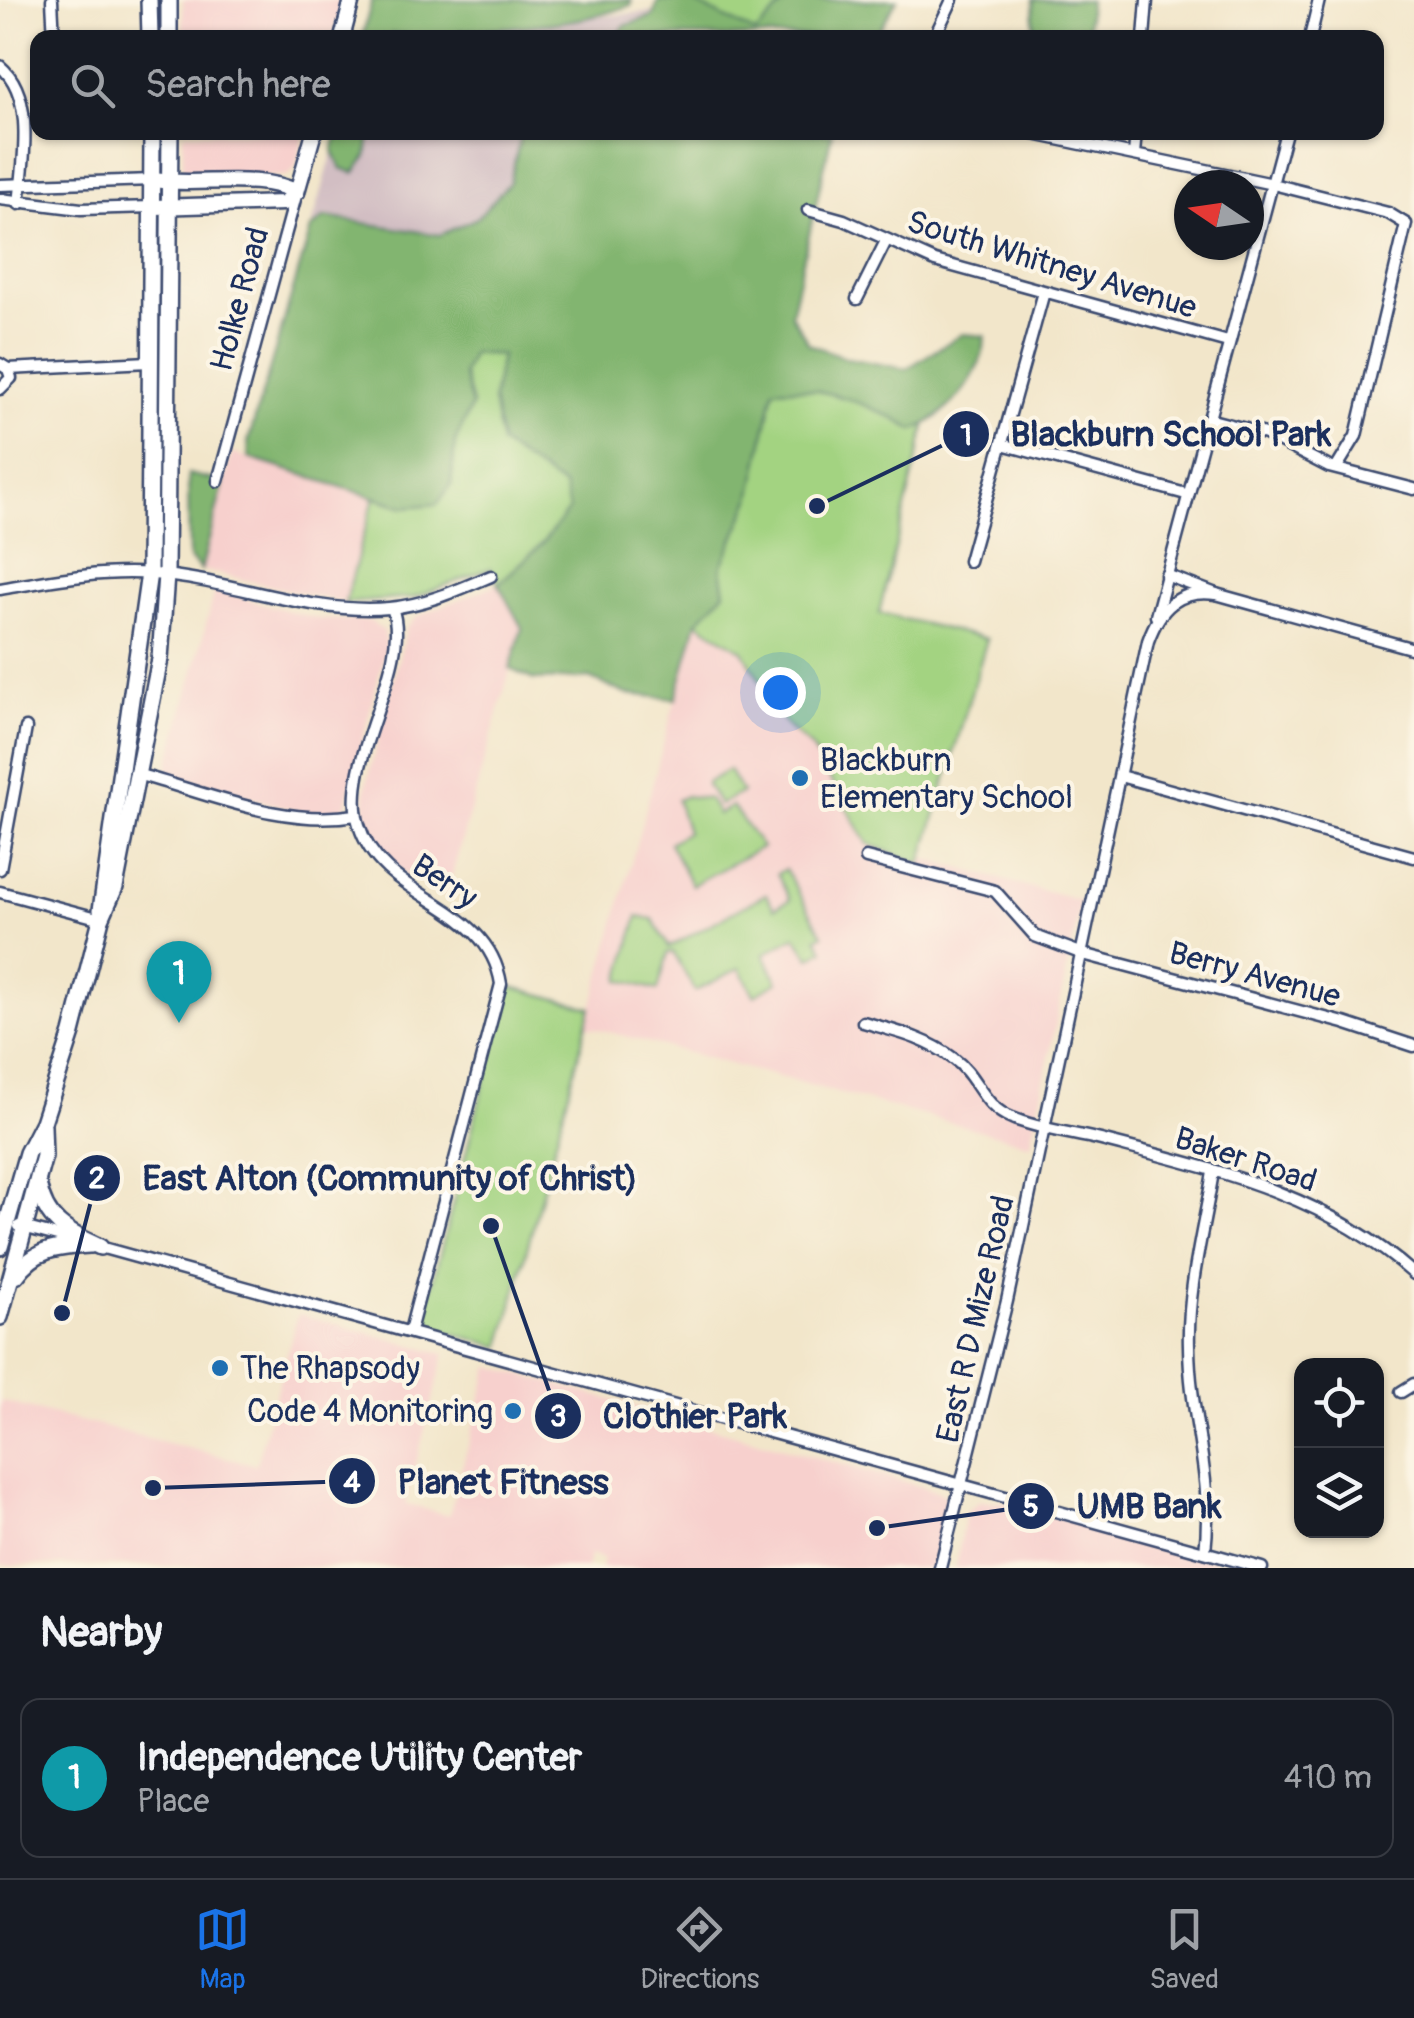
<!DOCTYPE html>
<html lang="en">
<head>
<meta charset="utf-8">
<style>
	:root { --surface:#171b24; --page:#20242c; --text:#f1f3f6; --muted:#9ea1a6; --line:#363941; --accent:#1a73e8 }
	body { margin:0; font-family:Pangolin,sans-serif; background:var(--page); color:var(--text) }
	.controls { position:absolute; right:30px; bottom:30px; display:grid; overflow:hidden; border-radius:20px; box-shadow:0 2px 8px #0004 }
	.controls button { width:90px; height:90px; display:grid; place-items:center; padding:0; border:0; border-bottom:2px solid var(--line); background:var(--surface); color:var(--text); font:50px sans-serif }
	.compass { position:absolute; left:1174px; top:170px; width:90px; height:90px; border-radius:50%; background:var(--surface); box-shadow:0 2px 8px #0004; rotate:283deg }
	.you { position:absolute; left:780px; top:692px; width:35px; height:35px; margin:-25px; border:8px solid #fff; border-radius:50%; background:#1a73e8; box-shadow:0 0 0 15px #1a73e833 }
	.badge { display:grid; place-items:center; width:65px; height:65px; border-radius:50%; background:var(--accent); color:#fff; font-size:32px; font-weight:700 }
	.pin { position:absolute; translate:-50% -82px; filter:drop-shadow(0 2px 5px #0008) }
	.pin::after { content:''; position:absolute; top:52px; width:35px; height:30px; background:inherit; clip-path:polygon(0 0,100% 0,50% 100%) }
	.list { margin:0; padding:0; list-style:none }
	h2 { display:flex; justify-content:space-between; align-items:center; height:130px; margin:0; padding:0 40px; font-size:42px }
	h2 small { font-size:32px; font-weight:400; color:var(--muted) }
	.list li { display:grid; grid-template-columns:65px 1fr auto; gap:30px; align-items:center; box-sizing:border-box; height:160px; margin:0 20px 20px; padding:0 20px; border:2px solid var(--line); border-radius:20px }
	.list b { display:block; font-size:38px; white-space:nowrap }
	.list p { margin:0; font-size:32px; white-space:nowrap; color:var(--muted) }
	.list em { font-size:32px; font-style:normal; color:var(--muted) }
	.icon { flex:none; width:55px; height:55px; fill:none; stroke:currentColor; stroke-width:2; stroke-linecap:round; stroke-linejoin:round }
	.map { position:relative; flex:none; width:1414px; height:1568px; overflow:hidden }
	.search { position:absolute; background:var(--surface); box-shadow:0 2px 8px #0004; left:30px; right:30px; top:30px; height:110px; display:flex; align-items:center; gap:25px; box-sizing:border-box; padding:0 35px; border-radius:20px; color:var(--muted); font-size:38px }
	.sheet { height:310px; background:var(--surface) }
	nav { display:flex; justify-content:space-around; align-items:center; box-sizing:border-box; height:140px; border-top:2px solid var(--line); background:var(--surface); font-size:28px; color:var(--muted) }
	nav a { display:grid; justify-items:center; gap:5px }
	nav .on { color:var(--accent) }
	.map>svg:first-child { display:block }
</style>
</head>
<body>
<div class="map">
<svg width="1414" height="1568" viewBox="0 0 1414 1568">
	<rect width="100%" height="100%" fill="#fcf5e5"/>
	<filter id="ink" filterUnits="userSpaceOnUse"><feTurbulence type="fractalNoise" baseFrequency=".01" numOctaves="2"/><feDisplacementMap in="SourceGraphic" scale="20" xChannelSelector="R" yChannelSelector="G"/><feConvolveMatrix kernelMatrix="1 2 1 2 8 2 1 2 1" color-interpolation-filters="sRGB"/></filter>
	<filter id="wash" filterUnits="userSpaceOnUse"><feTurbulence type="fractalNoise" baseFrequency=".0048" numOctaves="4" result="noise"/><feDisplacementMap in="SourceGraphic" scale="40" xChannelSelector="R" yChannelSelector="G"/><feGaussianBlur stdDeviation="2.25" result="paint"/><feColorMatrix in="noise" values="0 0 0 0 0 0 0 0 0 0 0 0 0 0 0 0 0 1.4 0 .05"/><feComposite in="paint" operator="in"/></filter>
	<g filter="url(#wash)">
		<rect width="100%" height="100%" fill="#f2e6ca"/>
		<!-- built -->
		<g fill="#f7d0cd">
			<polygon points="183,0 344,0 333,38 183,37"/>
			<polygon points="183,133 305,133 295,169 287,176 192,178 183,172"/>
			<polygon points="767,361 932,399 879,613 987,639 922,858 1081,901 1031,1144 587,1026"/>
			<polygon points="232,453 374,498 345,603 201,570"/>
			<polygon points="498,584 522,628 446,896 402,872 378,849 364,816 366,786 407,627 418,616"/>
			<polygon points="215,591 319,619 370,621 384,631 386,647 346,806 340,813 307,813 166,775"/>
			<polygon points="298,1314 445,1354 405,1504 449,1515 490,1366 937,1491 946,1497 948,1508 932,1568 601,1568 603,1559 590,1555 586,1568 0,1565 0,1401 256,1465"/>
			<polygon points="979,1501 1003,1502 1241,1568 956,1568 965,1513"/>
		</g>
		<!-- industrial -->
		<g fill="#d2bec3">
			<polygon points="655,11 653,16 624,26 618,37 445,38 461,31"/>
			<polygon points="370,133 521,133 510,182 477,218 440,235 325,217 311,229 333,151 341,168 367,156"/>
		</g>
		<!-- green -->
		<g fill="#a3d381" stroke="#5f8170" stroke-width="2.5">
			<polygon points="688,0 788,0 756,33"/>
			<polygon points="472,353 501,355 493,400 501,444 564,487 570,511 540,546 498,584 491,568 413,598 345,603 374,498 405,507 451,485 455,442 472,405 463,373"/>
			<polygon points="767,361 932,399 879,613 987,639 921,864 868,844 812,748 786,725 743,651 697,622"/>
			<polygon points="729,770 742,792 719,805 706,783"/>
			<polygon points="686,796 709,799 718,814 732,806 762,847 692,885 669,843 687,832 677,800"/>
			<polygon points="785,869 823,935 817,938 824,950 810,958 796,936 764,954 778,982 754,995 740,968 695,991 673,952 668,953 658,990 620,980 638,916 653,919 669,947 766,894 774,908 790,900 777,874"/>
			<polygon points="509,986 591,1008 501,1347 436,1329 424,1315"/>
		</g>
		<!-- forest -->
		<g fill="#82b56f" stroke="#4e7266" stroke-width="2.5">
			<path d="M372 0H631V5C577 26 517 26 461 31L445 38 392 34 390 37H362Z"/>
			<polygon points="658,0 690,1 756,33 788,0 897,0 875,37 618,37 624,26 653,16"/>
			<polygon points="1033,0 1089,0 1087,37 1034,37"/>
			<polygon points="338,133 370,133 367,156 354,173 341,168 333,151"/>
			<path d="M521 133H832L791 314 809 344 847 358 906 369 962 334 985 336C984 374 949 415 914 430 873 406 822 384 774 389L751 499 721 568 725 592 697 622 676 699 626 694 589 678 534 680 510 669 522 628 498 584 540 546 569 510 564 487 501 444 493 400 501 355 472 353 463 373 472 405 455 442 451 485 437 504 405 507 249 458 248 442 311 229 325 217 440 235 477 218 510 182Z"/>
			<polygon points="188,474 224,482 201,570 189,558"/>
		</g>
	</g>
	<g filter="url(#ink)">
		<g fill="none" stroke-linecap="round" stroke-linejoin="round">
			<defs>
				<g id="street">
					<polyline points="52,0 54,38"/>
					<polyline points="934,38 952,0"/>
					<polyline points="1144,38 1147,0"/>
					<polyline points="1310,38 1319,0"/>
					<path d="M0 66C36 96 23 162 19 204"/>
					<polyline points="1024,132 1273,184 1388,213 1406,224 1356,436 1337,467"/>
					<polyline points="1134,154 1136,132"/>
					<polyline points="0,185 153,180"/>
					<polyline points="0,199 81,209 153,207"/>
					<polyline points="808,210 844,220 935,261 1228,342"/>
					<polyline points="857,299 886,241"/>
					<polyline points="0,364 8,369 11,378 0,389"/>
					<polyline points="8,369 149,362"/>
					<polyline points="1208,419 1265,434 1329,467 1414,489"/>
					<polyline points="1002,444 1186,494"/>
					<polyline points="218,481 297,192"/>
					<polyline points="969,561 1044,292"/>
					<polyline points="1166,575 1216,594 1414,649"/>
					<path d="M0 589C51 580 101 570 153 574 233 580 308 615 389 608 425 605 458 590 491 576"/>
					<path d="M392 608C414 665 339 761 359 825 382 902 488 900 501 984L410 1331"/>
					<polyline points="1156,616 1286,132"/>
					<path d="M140 775C210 794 283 827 356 815"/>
					<polyline points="1120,776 1414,857"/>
					<polyline points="866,858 995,891 1035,936 1083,954 1344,1023 1414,1046"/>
					<polyline points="0,869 26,728"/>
					<polyline points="0,892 101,919"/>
					<path d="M863 1022C895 1031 927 1038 954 1059 978 1076 981 1106 1012 1118 1038 1129 1073 1133 1101 1140 1216 1170 1323 1193 1414 1274"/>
					<polyline points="19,1226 80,1242"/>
					<polyline points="96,1246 1262,1568"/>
					<polyline points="1401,1392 1414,1384"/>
					<path d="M1205 1552C1214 1476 1190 1420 1189 1347 1187 1289 1204 1228 1213 1172"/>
					<path d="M940 1568 1007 1301 1148 641C1160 607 1179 589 1216 594"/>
				</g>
				<g id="secondary">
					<polyline points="342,38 352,0"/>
					<path d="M153 180C199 187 256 172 297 192"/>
					<polyline points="297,192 314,132"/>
					<polyline points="155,207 284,203 297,192"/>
				</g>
				<g id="primary">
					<polyline points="149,0 150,38"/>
					<polyline points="169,0 169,38"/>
					<polyline points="101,910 149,573 152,132"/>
					<path d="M38 1183C45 1222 67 1232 100 1247"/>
					<polyline points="0,1247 27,1153 43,1122 72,1033 101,919 115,887 160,659 166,575 170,132"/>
					<path d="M16 1276C35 1248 59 1247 91 1245"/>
					<polyline points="0,1317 44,1156 43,1126"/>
				</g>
			</defs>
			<!-- street casing -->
			<use href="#street" stroke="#3b4a6e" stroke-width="15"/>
			<!-- secondary casing -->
			<use href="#secondary" stroke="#3b4a6e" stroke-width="19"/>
			<!-- primary casing -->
			<use href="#primary" stroke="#3b4a6e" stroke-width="20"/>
			<!-- street -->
			<use href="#street" stroke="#fff" stroke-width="10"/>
			<!-- secondary -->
			<use href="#secondary" stroke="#fff" stroke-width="14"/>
			<!-- primary -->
			<use href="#primary" stroke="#fff" stroke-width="15"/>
		</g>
	</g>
	<!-- markers -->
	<g fill="#1f6fb2" stroke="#fcf5e5" stroke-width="4">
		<circle cx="800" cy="778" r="10"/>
		<circle cx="220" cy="1368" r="10"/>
		<circle cx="513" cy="1411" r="10"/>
	</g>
	<g text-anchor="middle" stroke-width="8" stroke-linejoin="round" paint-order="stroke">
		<!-- street labels -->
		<g font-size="32" fill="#1b2f5e" stroke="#fcf5e5">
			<text transform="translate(1052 264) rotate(17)" y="11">South Whitney Avenue</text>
			<text transform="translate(239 299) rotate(-75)" y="11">Holke Road</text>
			<text transform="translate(445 881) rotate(34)" y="11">Berry</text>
			<text transform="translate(1255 974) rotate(15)" y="11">Berry Avenue</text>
			<text transform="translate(1246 1159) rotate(18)" y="11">Baker Road</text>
			<text transform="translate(975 1319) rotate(-77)" y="11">East R D Mize Road</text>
		</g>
		<!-- poi labels -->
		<g font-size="32" fill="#1b2f5e" stroke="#fcf5e5" text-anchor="start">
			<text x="820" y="771">Blackburn<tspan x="820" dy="37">Elementary School</tspan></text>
			<text x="240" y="1379">The Rhapsody</text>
			<text x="493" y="1422" text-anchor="end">Code 4 Monitoring</text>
		</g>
	</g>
	<!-- callouts -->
	<path fill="none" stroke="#1b2f5e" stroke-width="4" d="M817 506L966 434M62 1313L97 1178M491 1226L558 1416M153 1488L352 1481M877 1528L1031 1506"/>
	<g fill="#1b2f5e" stroke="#fcf5e5" stroke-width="4">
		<circle cx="817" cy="506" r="10"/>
		<circle cx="62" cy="1313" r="10"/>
		<circle cx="491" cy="1226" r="10"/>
		<circle cx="153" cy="1488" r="10"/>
		<circle cx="877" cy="1528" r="10"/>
		<circle cx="966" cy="434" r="25"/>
		<circle cx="97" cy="1178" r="25"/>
		<circle cx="558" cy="1416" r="25"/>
		<circle cx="352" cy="1481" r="25"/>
		<circle cx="1031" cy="1506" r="25"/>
	</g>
	<g font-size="30" text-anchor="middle" font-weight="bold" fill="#fff">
		<text x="966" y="445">1</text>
		<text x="97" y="1188">2</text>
		<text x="558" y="1426">3</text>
		<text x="352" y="1492">4</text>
		<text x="1031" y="1516">5</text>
	</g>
	<g font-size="35" text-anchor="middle" font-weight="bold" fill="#1b2f5e" stroke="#fcf5e5" stroke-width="8" stroke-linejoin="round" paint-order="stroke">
		<text x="1171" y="446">Blackburn School Park</text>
		<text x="390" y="1190">East Alton (Community of Christ)</text>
		<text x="695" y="1428">Clothier Park</text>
		<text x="503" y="1494">Planet Fitness</text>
		<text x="1149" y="1518">UMB Bank</text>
	</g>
</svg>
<div class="controls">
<button><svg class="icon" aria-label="locate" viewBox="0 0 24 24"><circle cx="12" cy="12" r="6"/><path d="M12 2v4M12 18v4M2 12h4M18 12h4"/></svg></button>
<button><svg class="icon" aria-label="layers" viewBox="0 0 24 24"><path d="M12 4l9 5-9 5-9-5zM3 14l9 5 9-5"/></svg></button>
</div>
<svg class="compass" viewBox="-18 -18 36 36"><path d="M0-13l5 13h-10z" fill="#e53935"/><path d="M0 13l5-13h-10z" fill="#9ea1a6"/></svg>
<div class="you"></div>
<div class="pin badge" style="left:179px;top:1023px;background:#0f9aa8">1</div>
<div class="search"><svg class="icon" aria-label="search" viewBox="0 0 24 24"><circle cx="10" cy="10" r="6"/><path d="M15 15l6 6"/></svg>Search here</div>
</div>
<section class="sheet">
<h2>Nearby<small></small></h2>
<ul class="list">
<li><span class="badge" style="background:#0f9aa8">1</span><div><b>Independence Utility Center</b><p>Place</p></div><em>410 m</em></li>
</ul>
</section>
<nav>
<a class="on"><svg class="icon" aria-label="map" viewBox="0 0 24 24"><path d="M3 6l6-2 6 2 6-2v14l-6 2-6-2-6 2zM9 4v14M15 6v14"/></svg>Map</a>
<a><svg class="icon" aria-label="directions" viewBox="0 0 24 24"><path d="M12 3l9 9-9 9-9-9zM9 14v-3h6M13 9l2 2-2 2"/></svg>Directions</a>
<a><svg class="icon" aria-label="saved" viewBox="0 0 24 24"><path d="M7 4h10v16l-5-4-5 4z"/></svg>Saved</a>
</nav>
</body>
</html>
